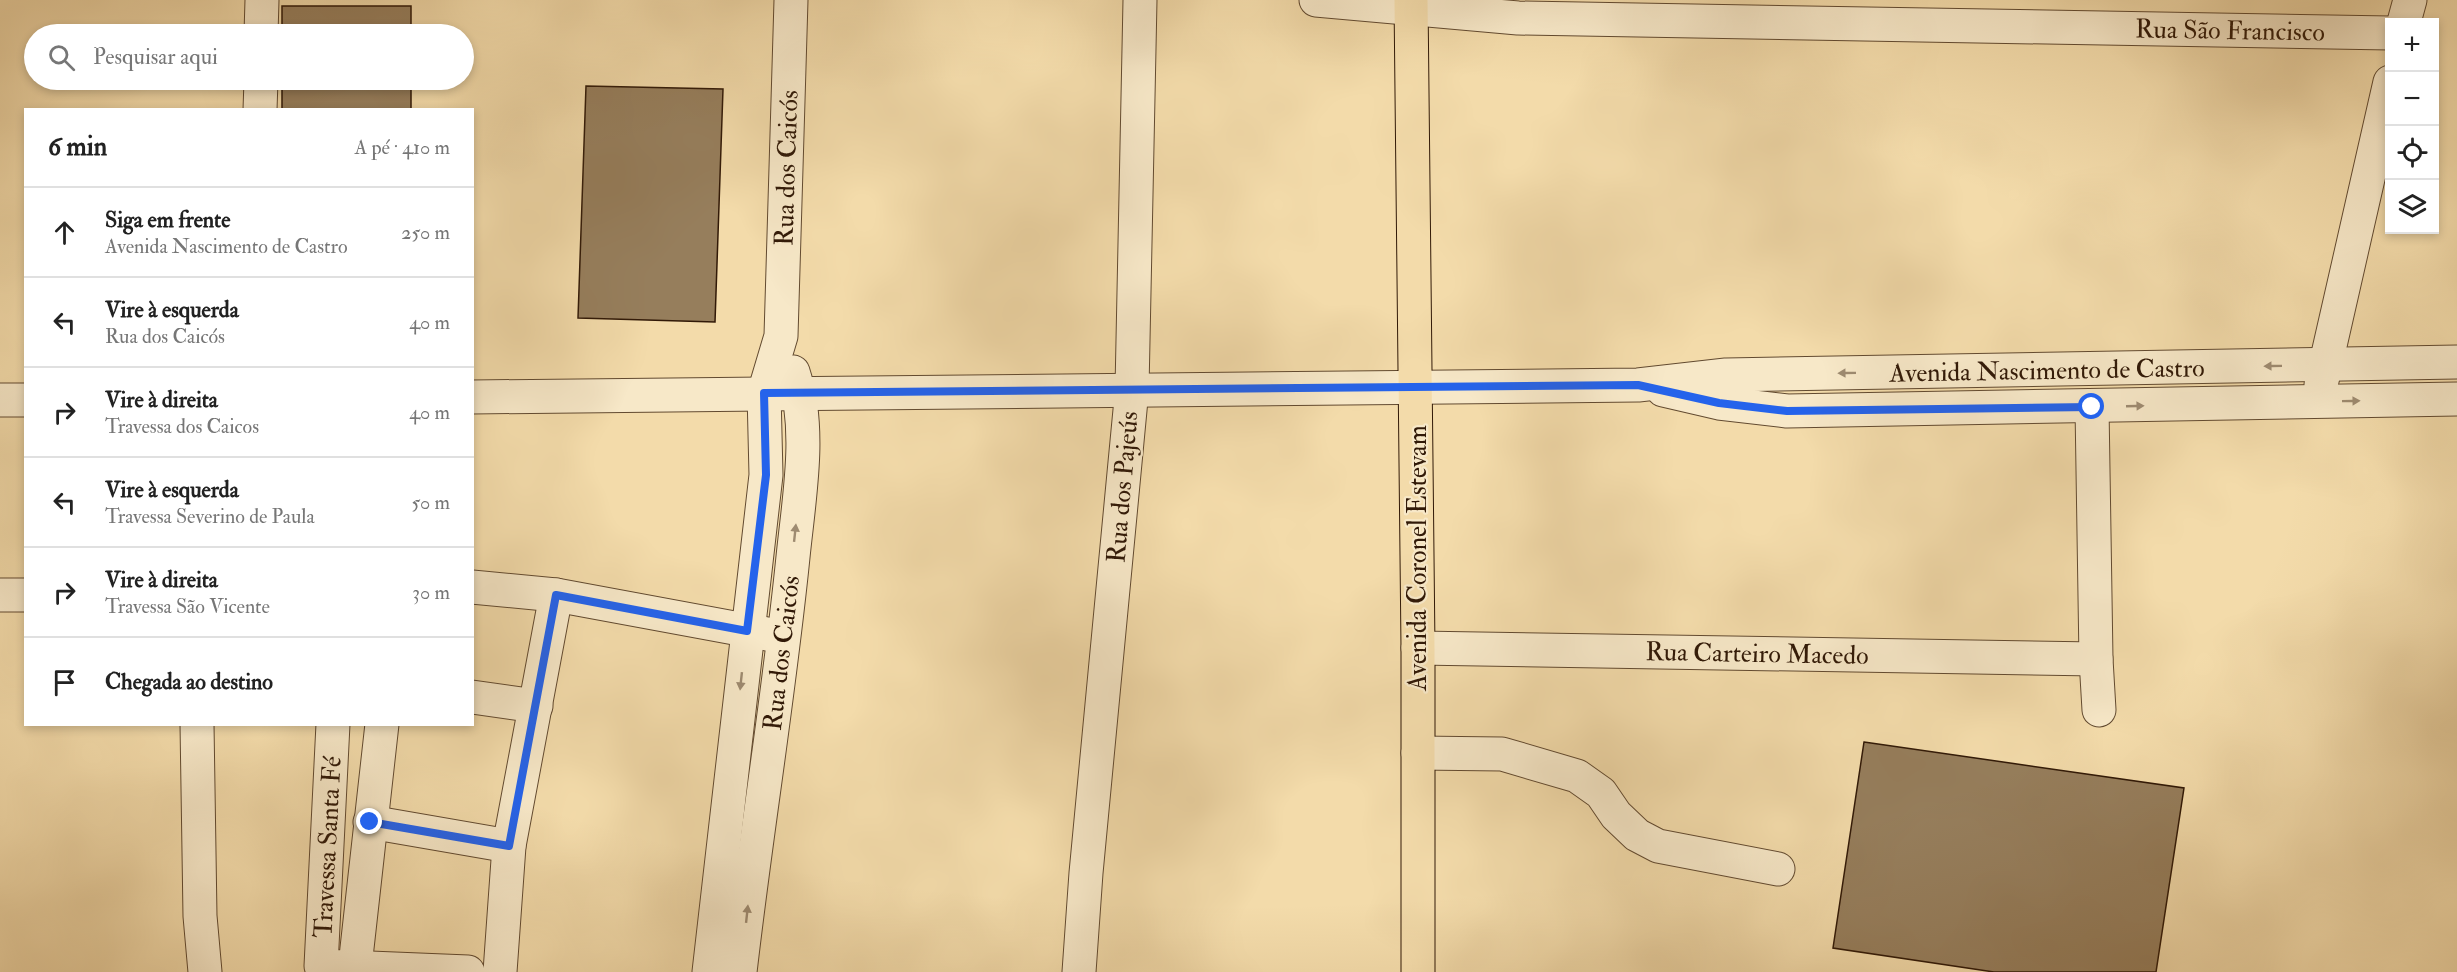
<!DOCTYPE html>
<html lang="pt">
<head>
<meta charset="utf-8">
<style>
	:root { --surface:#fff; --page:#f2f2f2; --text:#222; --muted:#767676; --line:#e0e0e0 }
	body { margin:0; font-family:"IM FELL Double Pica",serif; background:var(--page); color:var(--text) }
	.controls { position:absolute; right:18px; top:18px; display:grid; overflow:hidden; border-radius:0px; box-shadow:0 3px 9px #0003 }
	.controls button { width:54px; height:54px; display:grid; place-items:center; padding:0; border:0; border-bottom:2px solid var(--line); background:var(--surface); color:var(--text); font:30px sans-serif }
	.stop { position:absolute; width:18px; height:18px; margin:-14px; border:4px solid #2563eb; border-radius:50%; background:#fff }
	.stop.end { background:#2563eb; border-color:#fff; box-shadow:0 2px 6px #0008 }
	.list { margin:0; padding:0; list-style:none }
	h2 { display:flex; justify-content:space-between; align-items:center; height:78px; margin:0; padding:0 24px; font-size:26px }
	h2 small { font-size:20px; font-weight:400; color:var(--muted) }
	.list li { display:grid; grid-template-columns:39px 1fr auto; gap:18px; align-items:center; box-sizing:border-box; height:90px; padding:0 24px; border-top:2px solid var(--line) }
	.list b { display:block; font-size:22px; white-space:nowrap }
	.list p { margin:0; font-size:20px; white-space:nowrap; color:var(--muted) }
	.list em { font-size:20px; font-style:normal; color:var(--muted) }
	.icon { flex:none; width:33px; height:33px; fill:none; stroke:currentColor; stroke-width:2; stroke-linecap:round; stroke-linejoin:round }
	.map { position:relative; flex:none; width:2457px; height:972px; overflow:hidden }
	.search { position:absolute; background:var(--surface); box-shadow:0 3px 9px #0003; left:24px; top:24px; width:450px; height:66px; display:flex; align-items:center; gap:15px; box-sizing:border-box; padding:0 21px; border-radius:33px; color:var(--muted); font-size:22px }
	.panel { position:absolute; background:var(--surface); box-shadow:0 3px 9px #0003; left:24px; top:108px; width:450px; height:618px; border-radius:0px }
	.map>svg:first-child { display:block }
</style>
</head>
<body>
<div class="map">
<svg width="2457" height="972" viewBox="0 0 2457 972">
	<rect width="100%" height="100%" fill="#f3dbaa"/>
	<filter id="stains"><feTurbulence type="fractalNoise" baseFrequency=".00333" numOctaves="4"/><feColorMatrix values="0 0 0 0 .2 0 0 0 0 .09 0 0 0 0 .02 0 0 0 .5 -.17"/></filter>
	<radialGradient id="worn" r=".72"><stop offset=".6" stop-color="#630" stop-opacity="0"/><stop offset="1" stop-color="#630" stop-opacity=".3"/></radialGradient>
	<!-- building -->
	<g fill="#967e5c" stroke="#311907" stroke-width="1.5">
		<rect x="282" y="6" width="129" height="28"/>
		<rect x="282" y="80" width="129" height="30"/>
		<polygon points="586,86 723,89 715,322 578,318"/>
		<polygon points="1864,742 2184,788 2156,972 1994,972 1833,948"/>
	</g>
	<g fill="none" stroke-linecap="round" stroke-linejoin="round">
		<defs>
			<g id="minor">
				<polyline points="1316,0 1518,18 2390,33"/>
				<polyline points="2404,22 2410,0"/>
				<polyline points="261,34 262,0"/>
				<polyline points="260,110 261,80"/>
				<polyline points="2321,385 2390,82"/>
				<polyline points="1663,390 1719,403 1787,411 2457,399"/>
				<polyline points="472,397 1638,385 1726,375 2457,362"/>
				<polyline points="0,400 26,400"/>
				<polyline points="2092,407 2096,659 2099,710"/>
				<polyline points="472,587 556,595 767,634"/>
				<polyline points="2,595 26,595"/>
				<polyline points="1418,648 2096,659"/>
				<polyline points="472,697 536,706"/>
				<polyline points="197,724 200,916 205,972"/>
				<polyline points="333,724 321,966 468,972"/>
				<polyline points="1418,753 1502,754 1577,776 1601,793 1616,815 1637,835 1658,846 1778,869"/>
				<polyline points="370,822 509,846"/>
				<polyline points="355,966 382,724"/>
				<polyline points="500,972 509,846 556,595"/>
				<polyline points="709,972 766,475 764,393 781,336 791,0"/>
				<path d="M740 972C756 833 779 696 793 557 799 497 812 430 793 372"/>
				<polyline points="1079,972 1086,873 1132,389 1140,0"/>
			</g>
			<polyline id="major" points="1411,0 1418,648 1418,972"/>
		</defs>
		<!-- minor casing -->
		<use href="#minor" stroke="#624a30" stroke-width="35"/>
		<!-- major casing -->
		<use href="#major" stroke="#311907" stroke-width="35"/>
		<!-- minor -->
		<use href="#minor" stroke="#f7e8c8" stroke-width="33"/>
		<!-- major -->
		<use href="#major" stroke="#f3dbaa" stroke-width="33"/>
	</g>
	<!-- one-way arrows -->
	<defs><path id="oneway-solid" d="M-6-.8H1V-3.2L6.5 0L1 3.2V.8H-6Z" transform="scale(1.5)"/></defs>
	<g fill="#9e8b71">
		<use href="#oneway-solid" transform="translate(2273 366) rotate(179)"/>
		<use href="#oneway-solid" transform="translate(1847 373) rotate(179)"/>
		<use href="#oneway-solid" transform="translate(2351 401) rotate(-1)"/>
		<use href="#oneway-solid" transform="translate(2135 406) rotate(-2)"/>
		<use href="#oneway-solid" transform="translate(795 533) rotate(-84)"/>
		<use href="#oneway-solid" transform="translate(741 681) rotate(96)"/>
		<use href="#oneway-solid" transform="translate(747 914) rotate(-84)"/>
	</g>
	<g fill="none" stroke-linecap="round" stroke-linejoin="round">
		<!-- route -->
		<polyline stroke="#2563eb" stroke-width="8" points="370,822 509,846 556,595 747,631 766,475 764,393 1638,385 1719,403 1787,411 2092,407"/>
	</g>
	<g text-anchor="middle" stroke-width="4.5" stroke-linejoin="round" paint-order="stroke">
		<!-- street labels -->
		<g font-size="26" fill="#311907" stroke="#f7e8c8">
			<text transform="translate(2230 30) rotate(1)" y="9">Rua São Francisco</text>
			<text transform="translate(786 168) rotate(-88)" y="9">Rua dos Caicós</text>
			<text transform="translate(2047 370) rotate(-1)" y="9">Avenida Nascimento de Castro</text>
			<text transform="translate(1122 487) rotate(-85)" y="9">Rua dos Pajeús</text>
			<text transform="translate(1417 558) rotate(-90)" y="9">Avenida Coronel Estevam</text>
			<text transform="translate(781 653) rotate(-83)" y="9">Rua dos Caicós</text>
			<text transform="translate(1757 653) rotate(1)" y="9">Rua Carteiro Macedo</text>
			<text transform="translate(327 847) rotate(-87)" y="9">Travessa Santa Fé</text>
		</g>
	</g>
	<rect width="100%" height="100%" filter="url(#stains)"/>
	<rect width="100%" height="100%" fill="url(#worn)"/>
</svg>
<div class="controls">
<button>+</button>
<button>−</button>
<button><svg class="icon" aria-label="locate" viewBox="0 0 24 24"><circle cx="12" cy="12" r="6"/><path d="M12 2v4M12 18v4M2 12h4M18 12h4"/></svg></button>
<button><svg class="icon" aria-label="layers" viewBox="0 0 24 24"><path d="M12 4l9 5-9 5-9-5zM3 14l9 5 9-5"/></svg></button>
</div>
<div class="stop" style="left:2092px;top:407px"></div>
<div class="stop end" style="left:370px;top:822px"></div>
<div class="search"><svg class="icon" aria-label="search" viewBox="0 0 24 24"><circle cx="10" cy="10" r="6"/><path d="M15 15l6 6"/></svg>Pesquisar aqui</div>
<section class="panel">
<h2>6 min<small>A pé · 410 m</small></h2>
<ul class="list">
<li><svg class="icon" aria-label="ahead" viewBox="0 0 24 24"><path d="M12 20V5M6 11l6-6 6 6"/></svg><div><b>Siga em frente</b><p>Avenida Nascimento de Castro</p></div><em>250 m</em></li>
<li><svg class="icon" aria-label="left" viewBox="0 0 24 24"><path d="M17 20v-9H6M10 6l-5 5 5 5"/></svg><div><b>Vire à esquerda</b><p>Rua dos Caicós</p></div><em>40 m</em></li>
<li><svg class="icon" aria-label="right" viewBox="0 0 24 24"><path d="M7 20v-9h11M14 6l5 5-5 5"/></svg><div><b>Vire à direita</b><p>Travessa dos Caicos</p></div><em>40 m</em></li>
<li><svg class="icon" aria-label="left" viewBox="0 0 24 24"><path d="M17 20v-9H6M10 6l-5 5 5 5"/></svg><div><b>Vire à esquerda</b><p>Travessa Severino de Paula</p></div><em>50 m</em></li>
<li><svg class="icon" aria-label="right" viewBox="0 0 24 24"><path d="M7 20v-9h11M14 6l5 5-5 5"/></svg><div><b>Vire à direita</b><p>Travessa São Vicente</p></div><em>30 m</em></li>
<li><svg class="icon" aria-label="arrive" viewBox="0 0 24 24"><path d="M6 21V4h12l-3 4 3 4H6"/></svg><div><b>Chegada ao destino</b></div></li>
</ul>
</section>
</div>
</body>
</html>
